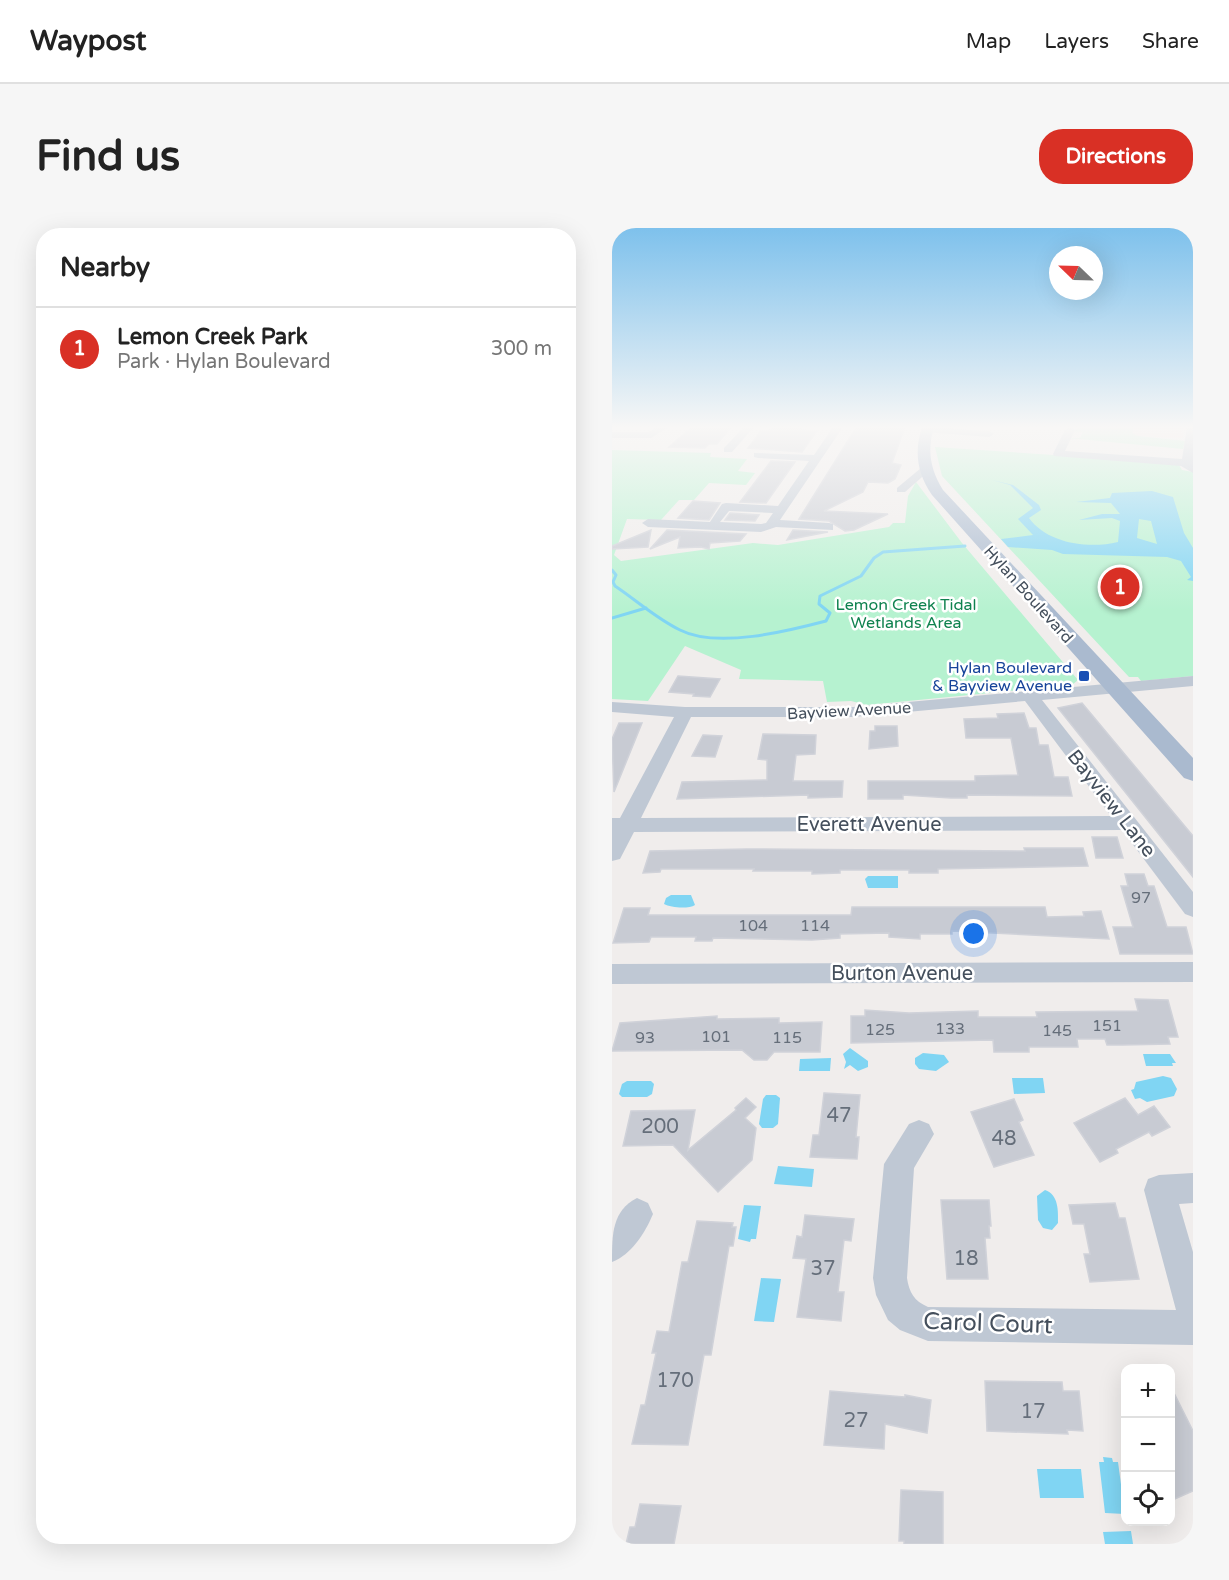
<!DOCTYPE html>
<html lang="en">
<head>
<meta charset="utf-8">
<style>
	:root { --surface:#fff; --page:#f6f6f6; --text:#222; --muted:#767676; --line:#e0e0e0; --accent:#d93025 }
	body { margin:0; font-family:"Varela Round",sans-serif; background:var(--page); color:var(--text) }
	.controls { position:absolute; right:18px; bottom:18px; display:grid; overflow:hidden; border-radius:12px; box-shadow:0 6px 24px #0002 }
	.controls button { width:54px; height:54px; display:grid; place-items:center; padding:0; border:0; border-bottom:2px solid var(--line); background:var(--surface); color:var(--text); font:30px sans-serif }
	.compass { position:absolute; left:437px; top:18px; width:54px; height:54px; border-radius:50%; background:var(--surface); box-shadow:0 6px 24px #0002; rotate:293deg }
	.you { position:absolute; left:362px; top:706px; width:21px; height:21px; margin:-15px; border:4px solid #fff; border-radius:50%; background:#1a73e8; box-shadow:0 0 0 9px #1a73e833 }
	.badge { display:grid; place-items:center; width:39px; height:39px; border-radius:50%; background:var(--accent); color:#fff; font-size:20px; font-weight:700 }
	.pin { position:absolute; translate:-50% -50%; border:3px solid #fff; box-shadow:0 2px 6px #0006 }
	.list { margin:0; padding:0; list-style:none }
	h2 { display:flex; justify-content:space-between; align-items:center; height:78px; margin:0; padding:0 24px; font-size:26px }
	h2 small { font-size:20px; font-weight:400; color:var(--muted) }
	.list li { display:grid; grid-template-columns:39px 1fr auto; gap:18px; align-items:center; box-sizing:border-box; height:84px; padding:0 24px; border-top:2px solid var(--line) }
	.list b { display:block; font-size:22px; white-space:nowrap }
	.list p { margin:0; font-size:20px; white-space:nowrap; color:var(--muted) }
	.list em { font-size:20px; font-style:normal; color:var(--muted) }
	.icon { flex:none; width:33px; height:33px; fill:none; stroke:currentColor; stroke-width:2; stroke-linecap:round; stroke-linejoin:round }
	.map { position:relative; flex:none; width:581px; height:1316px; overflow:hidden; border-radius:24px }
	header { display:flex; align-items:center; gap:36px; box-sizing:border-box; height:84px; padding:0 30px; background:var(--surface); border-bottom:2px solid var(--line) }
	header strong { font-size:28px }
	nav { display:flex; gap:33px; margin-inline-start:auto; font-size:21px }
	.intro { display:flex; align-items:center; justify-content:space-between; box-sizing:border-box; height:144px; padding:0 36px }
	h1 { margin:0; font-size:42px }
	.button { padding:15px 27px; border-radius:24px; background:var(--accent); color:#fff; font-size:21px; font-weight:700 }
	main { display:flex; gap:36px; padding:0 36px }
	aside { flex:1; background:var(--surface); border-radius:24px; box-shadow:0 6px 24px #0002 }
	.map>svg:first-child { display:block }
</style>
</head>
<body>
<header>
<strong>Waypost</strong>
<nav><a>Map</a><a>Layers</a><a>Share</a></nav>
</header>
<div class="intro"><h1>Find us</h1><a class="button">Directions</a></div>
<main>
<aside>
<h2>Nearby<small></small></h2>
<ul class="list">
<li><span class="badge">1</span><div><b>Lemon Creek Park</b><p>Park · Hylan Boulevard</p></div><em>300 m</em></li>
</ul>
</aside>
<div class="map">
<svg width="581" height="1316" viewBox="0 0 581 1316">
	<rect width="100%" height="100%" fill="#f0edec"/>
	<!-- medical -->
	<polygon fill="#fddeda" points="522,199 572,199 571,210 526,208 520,205"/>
	<!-- green -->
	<g fill="#b6f2d0">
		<polygon points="470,199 522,199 520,205 526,208 573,213 571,221 456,210 468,210 471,204 460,203"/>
		<polygon points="323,219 562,235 567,237 570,242 581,244 581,448 529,453 526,449 517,449 330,248"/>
		<polygon points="0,222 99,225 98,229 135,231 126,243 143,245 134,257 97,255 82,272 67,272 49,292 15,291 2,327 9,333 141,315 166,317 277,299 281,295 293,295 296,268 304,254 350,315 466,452 460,457 255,477 239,473 215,474 211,453 127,451 129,442 73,418 36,473 0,471"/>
	</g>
	<!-- water -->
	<g fill="#80d5f3" fill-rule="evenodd">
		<path d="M380 252 401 257 427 277 429 282 417 290C436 316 477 321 506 314L508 293 500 290 467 292 490 286H508L499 275 464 274 498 270 500 265 540 263 561 269 572 305 581 320V353L575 352 579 349 569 333 555 329 451 326 440 322 396 319 389 311 421 307 406 291 421 280 398 257ZM527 291 539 293 545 316 525 310Z"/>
		<polygon points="256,648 286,648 286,660 256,660 253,651"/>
		<path d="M59 667H79L83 677C77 681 59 680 52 676L54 670Z"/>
		<polygon points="238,820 256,833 256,839 246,843 238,837 232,841 234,834 231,826"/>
		<polygon points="311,825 332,827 337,834 324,843 307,841 303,836 303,830"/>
		<polygon points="531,826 558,826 564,835 560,835 561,838 534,838"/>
		<polygon points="219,830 218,843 187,843 188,831"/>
		<polygon points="551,848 559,850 565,861 562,868 535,874 528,870 523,871 519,862 522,861 524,854"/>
		<polygon points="400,850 431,850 433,865 402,866"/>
		<polygon points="15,853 39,853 42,856 40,866 35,869 10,869 7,866 10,856"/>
		<polygon points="154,867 164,867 168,870 166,896 161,900 150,900 147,896 151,871"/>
		<polygon points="166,938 202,941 200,959 162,956"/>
		<path d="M433 962C447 967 446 983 446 995L440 1002 431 1000 426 992 425 968Z"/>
		<polygon points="132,977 149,978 144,1011 139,1011 138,1014 126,1011"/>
		<polygon points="149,1050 169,1051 162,1094 142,1093"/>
		<polygon points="491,1229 500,1230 501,1234 506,1234 513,1286 493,1285 487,1234 492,1234"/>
		<polygon points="425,1241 469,1241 472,1270 428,1270"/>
		<polygon points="519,1303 521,1316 493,1316 491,1304"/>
	</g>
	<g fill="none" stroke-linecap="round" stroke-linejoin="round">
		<!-- stream -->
		<g stroke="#80d5f3" stroke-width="3">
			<path d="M0 342 4 347 1 354 3 358C24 372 45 391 68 402 105 421 176 403 214 393L218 385 207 376 208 368 249 348 262 330 271 324 353 318"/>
			<polyline points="0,390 34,380"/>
		</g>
	</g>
	<!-- building -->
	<g fill="#c8cbd3" stroke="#d0d2d9" stroke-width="1.5">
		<polygon points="80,199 119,199 105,216 97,216 93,220 57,219"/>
		<polygon points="279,199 293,199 280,235 289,237 283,251 276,255 256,254 251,264 212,283 276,286 242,302 233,303 217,293 187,291 242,203 245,200 278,201"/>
		<polygon points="171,200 205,203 190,224 136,220 149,203"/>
		<polygon points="159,233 183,234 154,275 128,274"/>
		<polygon points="81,273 108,275 97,292 66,290"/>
		<polygon points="118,285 147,287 143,293 113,292"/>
		<polygon points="39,302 36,319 0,321 0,318"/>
		<polygon points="55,302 134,306 128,313 98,315 97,321 89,319 66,320 68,309 38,321"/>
		<polygon points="181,302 216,304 175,312"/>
		<polygon points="66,448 108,451 98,469 81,468 82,466 57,464"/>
		<polygon points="470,475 581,608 581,649 446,480"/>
		<polygon points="412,485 417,500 424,500 427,517 436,517 442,549 456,549 460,568 355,567 355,570 339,570 291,567 291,571 256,571 256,553 363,553 363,548 406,547 399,510 354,510 352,491 386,490 385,486"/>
		<polygon points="7,495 30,495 2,564 0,511"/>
		<polygon points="263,498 285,498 286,518 257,521 258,503 263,503"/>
		<polygon points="151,506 204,507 203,526 184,527 181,553 231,553 230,569 196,570 196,567 65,571 70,554 155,552 155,532 146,531"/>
		<polygon points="91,507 110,508 103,529 80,528"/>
		<polygon points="480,609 505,609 511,630 484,630"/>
		<polygon points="412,620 471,620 476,638 326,641 326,645 297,645 297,642 228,642 228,645 200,646 200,643 141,643 142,641 49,641 48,644 31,645 38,623 135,621 413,623"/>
		<polygon points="513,646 532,646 536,658 542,658 555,699 574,699 581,726 508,726 501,699 521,699 509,658 516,658"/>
		<polygon points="240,679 433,679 435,689 472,688 471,684 489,683 497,711 340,703 340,706 308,706 308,711 277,709 277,705 228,706 228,710 200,712 101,710 100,713 83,713 84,709 39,709 37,714 1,715 12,680 38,680 36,687 239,687"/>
		<polygon points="523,771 556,772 566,809 556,809 558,816 510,817 495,817 493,811 465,811 466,819 417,819 417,824 382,824 381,812 239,815 239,788 253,788 253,782 297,785 366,783 366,789 425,789 424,784 526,783"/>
		<polygon points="105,788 105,791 167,790 167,795 210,794 208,824 162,824 155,832 142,832 130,822 0,823 8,795"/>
		<polygon points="212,865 248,867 244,909 247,909 245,931 198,929 201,907 207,907"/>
		<polygon points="134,870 144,879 133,890 144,900 140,932 106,964 61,917 11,918 19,883 83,882 76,922 124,882 123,880"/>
		<polygon points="513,870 526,887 542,878 558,899 540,908 537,904 504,921 506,925 488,934 462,895"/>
		<polygon points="402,871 411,892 407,894 422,927 382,939 359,884"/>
		<polygon points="329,972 377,972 379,998 377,998 378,1010 373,1010 376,1051 335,1051"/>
		<polygon points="503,975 507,990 513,990 527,1051 478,1054 472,1026 478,1026 472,996 461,996 457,977"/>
		<polygon points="193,987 242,991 239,1013 232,1012 226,1064 232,1064 229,1093 185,1089 194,1031 181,1030 185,1008 190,1009"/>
		<polygon points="85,993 121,995 120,999 124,999 121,1018 117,1018 99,1127 92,1127 76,1217 20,1216 29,1177 33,1177 44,1125 40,1125 45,1103 57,1104 70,1034 76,1034"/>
		<polygon points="373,1153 450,1154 451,1163 467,1163 471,1203 455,1202 456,1206 375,1203"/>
		<polygon points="558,1157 581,1203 581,1263 558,1273"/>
		<polygon points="218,1163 293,1169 293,1167 319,1172 315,1205 273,1196 272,1221 212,1217"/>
		<polygon points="289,1262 331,1264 331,1316 292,1316 292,1313 287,1313"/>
		<polygon points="28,1276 69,1278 62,1316 14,1316 18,1299 23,1299"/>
	</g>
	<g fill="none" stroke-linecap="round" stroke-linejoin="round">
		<!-- minor -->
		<g fill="#bfc8d4" fill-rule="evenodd">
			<polygon points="45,199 56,199 39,210 0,210 0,204 37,204"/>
			<polygon points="132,199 142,199 120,224 112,224 112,220"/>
			<path d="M221 199H231L168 292 217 295 221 296V302L164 299 149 304 36 299 30 295 36 291 98 294 110 276 114 275 166 278 197 233 146 230 142 229V225L202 227ZM117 283 161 285 154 295 149 296 108 294Z"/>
			<polygon points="315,199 377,203 382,206 377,209 312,204 310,202"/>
			<polygon points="458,199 463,202 453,223 570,231 575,199 581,199 581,245 569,238 442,228 441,226 453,202"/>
			<polygon points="309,240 318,242 293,264 285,264 285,260"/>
			<path d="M581 448V458L430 472 581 664V689L573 686 510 602 22 604 8 631 0 633V590H8L62 489 0 484V474L73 479H241ZM413 473 499 588 29 590 79 489H241Z"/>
			<polygon points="581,734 581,754 0,756 0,736"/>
			<path d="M307 892 317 896 322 906 302 940 295 1050C297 1064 302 1073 316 1079L564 1082 532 962 536 951 547 947 581 945V975L567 976 581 1024V1117L316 1113 288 1102 276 1092 264 1067 261 1050 272 936 297 896Z"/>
			<path d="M25 970 36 975 41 986C33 1005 19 1027 0 1034 0 1006 0 983 25 970Z"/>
		</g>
		<!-- major -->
		<path fill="#aabacf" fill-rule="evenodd" d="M310 199H322C315 222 318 241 331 262L581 530V553L572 550 320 267C305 245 302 224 310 199Z"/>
	</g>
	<!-- sky -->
	<linearGradient id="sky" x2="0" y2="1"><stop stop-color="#7ec1ec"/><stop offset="0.52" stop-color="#f8f7f6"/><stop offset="1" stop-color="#f8f7f6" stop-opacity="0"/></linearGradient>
	<rect width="581" height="383" fill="url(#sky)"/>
	<!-- markers -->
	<rect fill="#1a4fb4" stroke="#fff" stroke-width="2" x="466" y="442" width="12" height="12" rx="3"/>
	<g text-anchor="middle" stroke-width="5" stroke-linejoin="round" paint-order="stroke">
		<!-- far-street labels -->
		<g font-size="16" fill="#444f5c" stroke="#fff">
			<text transform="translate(417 366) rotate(48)" y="6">Hylan Boulevard</text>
			<text transform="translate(237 482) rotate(-3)" y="6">Bayview Avenue</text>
		</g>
		<!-- far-park labels -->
		<g font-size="16" fill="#0f824f" stroke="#fff">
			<text x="294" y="382">Lemon Creek Tidal<tspan x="294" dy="18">Wetlands Area</tspan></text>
		</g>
		<!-- far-transit labels -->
		<g font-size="16" fill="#164399" stroke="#fff" text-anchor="end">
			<text x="460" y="445">Hylan Boulevard<tspan x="460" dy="18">&amp; Bayview Avenue</tspan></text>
		</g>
		<!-- number labels -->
		<g font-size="16" fill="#656e7a">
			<text x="529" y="675">97</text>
			<text x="141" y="703">104</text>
			<text x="203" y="703">114</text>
			<text x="495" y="803">151</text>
			<text x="338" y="806">133</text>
			<text x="268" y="807">125</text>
			<text x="445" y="808">145</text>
			<text x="104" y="814">101</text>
			<text x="33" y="815">93</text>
			<text x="175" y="815">115</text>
		</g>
		<!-- street labels -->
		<g font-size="20" fill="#444f5c" stroke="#fff">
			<text transform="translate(500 575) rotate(52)" y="7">Bayview Lane</text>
			<text x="257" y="603">Everett Avenue</text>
			<text x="290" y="752">Burton Avenue</text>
		</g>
		<!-- near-number labels -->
		<g font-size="20" fill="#656e7a">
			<text x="227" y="894">47</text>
			<text x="48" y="905">200</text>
			<text x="392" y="917">48</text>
			<text x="354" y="1037">18</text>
			<text x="211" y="1047">37</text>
			<text x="63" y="1159">170</text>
			<text x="421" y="1190">17</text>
			<text x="244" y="1199">27</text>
		</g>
		<!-- near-street labels -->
		<g font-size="24" fill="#444f5c" stroke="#fff">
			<text transform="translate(376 1095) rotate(2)" y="8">Carol Court</text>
		</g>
	</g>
</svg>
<div class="controls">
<button>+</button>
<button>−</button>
<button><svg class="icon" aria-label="locate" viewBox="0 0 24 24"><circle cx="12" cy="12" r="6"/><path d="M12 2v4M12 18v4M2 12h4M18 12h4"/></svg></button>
</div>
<svg class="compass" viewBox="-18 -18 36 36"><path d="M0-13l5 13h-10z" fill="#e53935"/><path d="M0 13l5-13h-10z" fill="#767676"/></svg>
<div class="you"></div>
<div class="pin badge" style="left:508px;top:359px">1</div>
</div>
</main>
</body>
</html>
